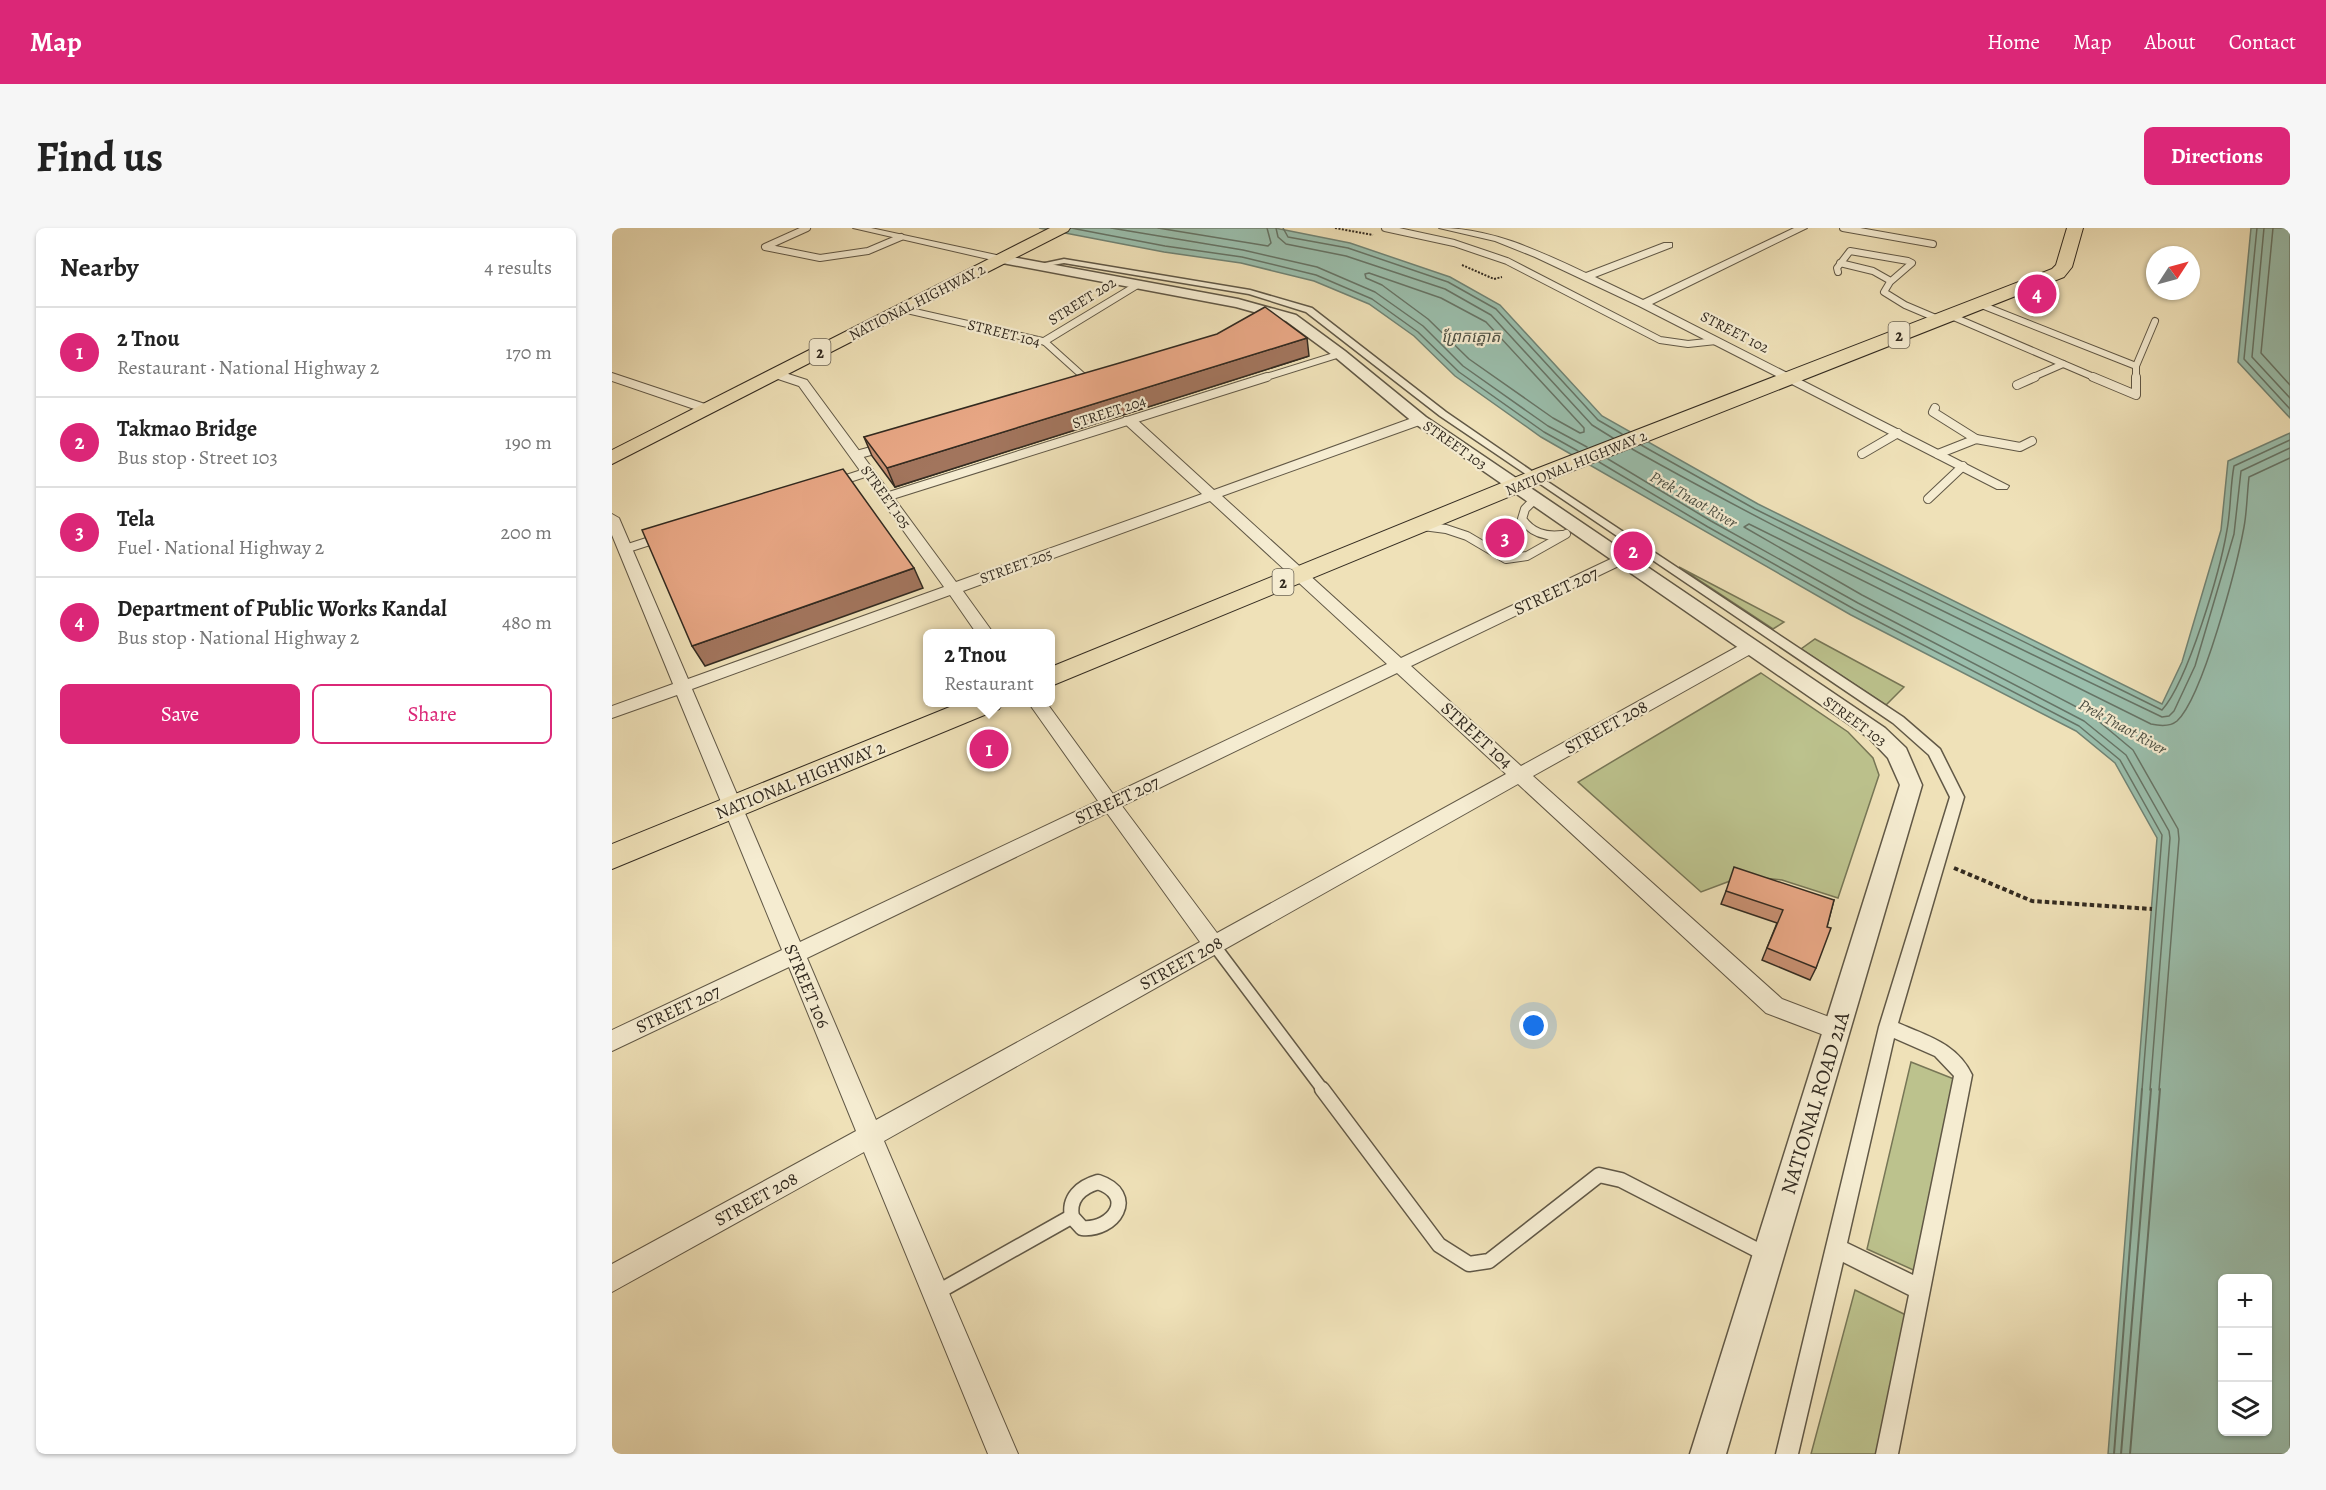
<!DOCTYPE html>
<html lang="en">
<head>
<meta charset="utf-8">
<style>
	:root { --surface:#fff; --page:#f6f6f6; --text:#222; --muted:#767676; --line:#e0e0e0; --accent:#db2777 }
	body { margin:0; font-family:Alegreya,"Noto Sans Khmer",serif; background:var(--page); color:var(--text) }
	.controls { position:absolute; right:18px; bottom:18px; display:grid; overflow:hidden; border-radius:9px; box-shadow:0 2px 4px #0004 }
	.controls button { width:54px; height:54px; display:grid; place-items:center; padding:0; border:0; border-bottom:2px solid var(--line); background:var(--surface); color:var(--text); font:30px sans-serif }
	.compass { position:absolute; left:1534px; top:18px; width:54px; height:54px; border-radius:50%; background:var(--surface); box-shadow:0 2px 4px #0004; rotate:54deg }
	.you { position:absolute; left:922px; top:798px; width:21px; height:21px; margin:-15px; border:4px solid #fff; border-radius:50%; background:#1a73e8; box-shadow:0 0 0 9px #1a73e833 }
	.badge { display:grid; place-items:center; width:39px; height:39px; border-radius:50%; background:var(--accent); color:#fff; font-size:20px; font-weight:700 }
	.pin { position:absolute; translate:-50% -50%; border:3px solid #fff; box-shadow:0 2px 6px #0006 }
	.popup { position:absolute; left:311px; top:401px; width:132px; height:78px; box-sizing:border-box; display:grid; place-content:center; border-radius:9px; background:var(--surface); filter:drop-shadow(0 2px 4px #0005); font-size:20px; white-space:nowrap; color:var(--muted) }
	.popup b { font-size:22px; color:var(--text) }
	.popup::after { content:''; position:absolute; left:50%; top:100%; margin-left:-12px; border:12px solid transparent; border-top-color:var(--surface) }
	.list { margin:0; padding:0; list-style:none }
	h2 { display:flex; justify-content:space-between; align-items:center; height:78px; margin:0; padding:0 24px; font-size:26px }
	h2 small { font-size:20px; font-weight:400; color:var(--muted) }
	.list li { display:grid; grid-template-columns:39px 1fr auto; gap:18px; align-items:center; box-sizing:border-box; height:90px; padding:0 24px; border-top:2px solid var(--line) }
	.list b { display:block; font-size:22px; white-space:nowrap }
	.list p { margin:0; font-size:20px; white-space:nowrap; color:var(--muted) }
	.list em { font-size:20px; font-style:normal; color:var(--muted) }
	.actions { display:flex; gap:12px; padding:18px 24px }
	.actions a { flex:1; padding:14px 0; border:2px solid var(--accent); border-radius:9px; text-align:center; font-size:21px; color:var(--accent) }
	.actions .main { background:var(--accent); color:#fff }
	.icon { flex:none; width:33px; height:33px; fill:none; stroke:currentColor; stroke-width:2; stroke-linecap:round; stroke-linejoin:round }
	.map { position:relative; flex:none; width:1678px; height:1226px; overflow:hidden; border-radius:9px }
	header { display:flex; align-items:center; gap:36px; box-sizing:border-box; height:84px; padding:0 30px; background:var(--accent); color:#fff }
	header strong { font-size:28px }
	nav { display:flex; gap:33px; margin-inline-start:auto; font-size:21px }
	.intro { display:flex; align-items:center; justify-content:space-between; box-sizing:border-box; height:144px; padding:0 36px }
	h1 { margin:0; font-size:42px }
	.button { padding:15px 27px; border-radius:9px; background:var(--accent); color:#fff; font-size:21px; font-weight:700 }
	main { display:flex; gap:36px; padding:0 36px }
	aside { flex:1; background:var(--surface); border-radius:9px; box-shadow:0 2px 4px #0004 }
	.map>svg:first-child { display:block }
</style>
</head>
<body>
<header>
<strong>Map</strong>
<nav><a>Home</a><a>Map</a><a>About</a><a>Contact</a></nav>
</header>
<div class="intro"><h1>Find us</h1><a class="button">Directions</a></div>
<main>
<aside>
<h2>Nearby<small>4 results</small></h2>
<ul class="list">
<li><span class="badge">1</span><div><b>2 Tnou</b><p>Restaurant · National Highway 2</p></div><em>170 m</em></li>
<li><span class="badge">2</span><div><b>Takmao Bridge</b><p>Bus stop · Street 103</p></div><em>190 m</em></li>
<li><span class="badge">3</span><div><b>Tela</b><p>Fuel · National Highway 2</p></div><em>200 m</em></li>
<li><span class="badge">4</span><div><b>Department of Public Works Kandal</b><p>Bus stop · National Highway 2</p></div><em>480 m</em></li>
</ul>
<div class="actions"><a class="main">Save</a><a>Share</a></div>
</aside>
<div class="map">
<svg width="1678" height="1226" viewBox="0 0 1678 1226">
	<rect width="100%" height="100%" fill="#efe1b8"/>
	<filter id="stains"><feTurbulence type="fractalNoise" baseFrequency=".00333" numOctaves="4"/><feColorMatrix values="0 0 0 0 .2 0 0 0 0 .09 0 0 0 0 .02 0 0 0 .5 -.17"/></filter>
	<radialGradient id="worn" r=".72"><stop offset=".6" stop-color="#630" stop-opacity="0"/><stop offset="1" stop-color="#630" stop-opacity=".3"/></radialGradient>
	<!-- green -->
	<g fill="#bcc28d" stroke="#777656" stroke-width="1.5">
		<polygon points="1067,339 1172,394 1161,401"/>
		<polygon points="1203,411 1292,459 1274,477 1189,421"/>
		<polygon points="1149,445 1236,504 1261,530 1267,547 1226,670 1170,652 1124,647 1118,653 1089,664 966,554"/>
		<polygon points="1299,834 1347,853 1308,1045 1255,1021"/>
		<polygon points="1243,1062 1302,1091 1271,1226 1199,1226"/>
	</g>
	<!-- water -->
	<g fill="#9abeac" stroke="#708374" stroke-width="1.5" fill-rule="evenodd">
		<path d="M427 0H663L738 15 838 49 888 77 990 188 1146 276 1550 476 1570 434 1609 302 1616 233 1678 205V1226H1496L1545 610 1503 535 1464 503 1239 387 929 209 843 148 802 108 757 76 702 53 629 35 552 24ZM1610 1050H1656V1204H1610Z"/>
		<polygon points="1639,0 1678,0 1678,190 1626,134"/>
	</g>
	<g fill="none" stroke-linecap="round" stroke-linejoin="round">
		<!-- shore-far1 -->
		<g stroke="#667466" stroke-width="1.5">
			<polyline points="459,0 553,18 630,29 704,47 760,71 806,104 847,144 932,204 966,223"/>
			<polyline points="499,0 631,22 705,39 763,64 811,98 851,138 936,198 975,219"/>
			<polyline points="546,0 656,18 659,15 655,0"/>
			<polyline points="664,0 666,9 674,16 734,28 833,61 879,87 980,197 1001,210"/>
			<polyline points="671,0 676,9 736,20 836,54 884,81 986,192 1010,206"/>
			<polyline points="1645,0 1632,131 1678,181"/>
			<polyline points="1652,0 1640,129 1678,170"/>
			<polyline points="1661,0 1649,125 1678,157"/>
			<polygon points="757,45 829,70 874,94 972,200 972,204 968,205 941,190 857,131 816,91 770,57 754,50 753,46"/>
			<path d="M1029 217 1143 281 1550 482C1576 453 1608 343 1615 302 1619 281 1618 259 1622 238L1678 212"/>
			<path d="M1020 221C1193 318 1371 403 1550 489L1557 488 1562 483 1583 438 1622 306 1629 243 1678 220"/>
			<polyline points="996,231 1099,293 1246,375 1472,493 1514,527 1557,603 1558,610 1538,862"/>
			<polyline points="987,234 1096,299 1242,381 1467,498 1508,532 1550,607 1530,862"/>
			<path d="M1547 862 1567 611 1566 601 1521 522 1478 486 1250 367 1132 299 1137 296 1539 496C1548 498 1558 499 1565 493 1591 469 1625 337 1632 299 1635 283 1635 266 1637 249L1678 230"/>
		</g>
		<!-- shore -->
		<g stroke="#667466" stroke-width="2">
			<polyline points="1502,1226 1530,861"/>
			<polyline points="1509,1226 1539,861"/>
			<polyline points="1518,1226 1548,861"/>
		</g>
		<defs>
			<g id="service-far3">
				<polyline points="195,0 153,19 208,30 256,23 289,9"/>
				<polyline points="773,0 842,15 895,33 1048,112 1076,116 1104,113"/>
				<polyline points="1231,0 1321,16"/>
				<polyline points="1228,35 1261,43 1277,52"/>
				<polyline points="1226,44 1225,40 1238,23 1296,33 1300,35 1278,54 1272,64 1293,77 1326,91"/>
				<polyline points="1367,76 1524,138"/>
				<polyline points="1337,87 1484,150"/>
				<polyline points="433,114 473,150"/>
				<polyline points="651,150 728,126"/>
				<polyline points="1419,150 1451,136"/>
				<polyline points="1524,150 1524,138 1543,93"/>
			</g>
			<g id="service-far2">
				<polyline points="471,149 479,156"/>
				<polyline points="1481,149 1524,167 1524,149"/>
				<polyline points="1405,157 1423,149"/>
				<polyline points="1323,180 1321,184 1364,211"/>
				<polyline points="1250,226 1286,205"/>
				<polyline points="1326,226 1364,211 1408,219 1420,213"/>
				<polyline points="244,227 270,220"/>
				<polyline points="225,254 256,244"/>
				<polyline points="274,269 655,149"/>
				<polyline points="1316,271 1351,238"/>
				<path d="M922 272 913 281 910 291C920 305 933 309 950 307"/>
				<polyline points="811,298 834,301 855,308 894,331 915,328 954,306"/>
				<polyline points="13,321 47,310"/>
			</g>
			<polyline id="service-far1" points="602,717 711,862"/>
			<g id="service">
				<polyline points="710,861 827,1017 857,1036 877,1033 987,947 1009,952 1153,1026"/>
				<path d="M486 954C525 967 502 1003 470 1000L460 989C456 970 469 959 486 954Z"/>
				<polyline points="324,1065 459,989"/>
			</g>
			<path id="pedestrian" d="M452 31 638 62 700 80 834 184 927 248 1291 489 1328 521 1352 569 1286 795C1315 808 1345 815 1360 847L1286 1226H1264L1297 1067 1231 1034 1186 1226H1164L1267 799 1338 569 1317 527 1281 495 828 188 694 84 637 66 452 35 423 40 419 38ZM1282 810 1323 828 1342 848 1301 1047 1235 1015Z"/>
			<g id="minor">
				<polygon points="241,0 259,0 389,28 394,31 389,34"/>
				<path d="M827 0C880 0 927 23 974 45L1052 15H1060V19L983 49 1031 72 1182 0H1195L1040 76 1397 258 1395 261H1385L1027 78 923 29 883 13Z"/>
				<polygon points="524,54 529,57 528,59 433,117 290,84 285,81 290,78 431,110"/>
				<path d="M164 142 195 152 344 354 590 266 512 195 511 192 512 189H522L602 262 803 189H813L814 192 813 195 610 268 789 430 1005 328H1015L1017 331 1015 334 799 438 909 538 1132 415H1144L1146 419 1144 423 921 548 1170 771 1233 795 1236 802 1233 809 1225 812 1154 785 906 556 272 913 406 1226H376L252 924 0 1064V1036L244 903 177 739 0 823V802L170 722 65 467 0 490V478L61 456 0 307V286L7 290 76 451 332 359 187 158 160 149 158 146ZM598 273 775 436 501 566 434 474H416L486 573 188 714 80 461 338 367 365 406H382L351 363ZM785 445 894 546 605 705 510 578ZM495 585 588 714 264 892 195 730Z"/>
				<polygon points="0,145 99,178 101,181 99,184 91,184 0,153"/>
			</g>
			<polygon id="tertiary" points="389,27 626,71 684,87 733,123 814,189 1273,500 1294,520 1310,557 1114,1226 1078,1226 1288,557 1276,530 1257,510 802,195 723,129 674,93 624,79 385,34 383,31"/>
			<g id="primary">
				<polygon points="438,0 458,0 456,3 0,236 0,222"/>
				<polygon points="1455,0 1471,0 1460,39 1452,49 940,251 439,458 439,439 924,241 1440,41 1444,37"/>
				<polygon points="350,474 391,474 387,481 0,641 0,616"/>
			</g>
		</defs>
		<!-- service-far3 casing -->
		<use href="#service-far3" stroke="#615846" stroke-width="8"/>
		<!-- service-far2 casing -->
		<use href="#service-far2" stroke="#615846" stroke-width="10"/>
		<!-- service-far1 casing -->
		<use href="#service-far1" stroke="#615846" stroke-width="14"/>
		<!-- service casing -->
		<use href="#service" stroke="#615846" stroke-width="17"/>
		<!-- pedestrian casing -->
		<use href="#pedestrian" stroke="#615846" stroke-width="3"/>
		<!-- minor casing -->
		<use href="#minor" stroke="#615846" stroke-width="2"/>
		<!-- tertiary casing -->
		<use href="#tertiary" stroke="#615846" stroke-width="3"/>
		<!-- primary casing -->
		<use href="#primary" stroke="#322a20" stroke-width="2"/>
		<!-- path-far1 -->
		<g stroke="#322a20" stroke-width="2" stroke-dasharray="2 1.5" stroke-linecap="butt">
			<polyline points="723,0 761,7"/>
			<polyline points="850,37 882,51 890,49"/>
		</g>
		<!-- path -->
		<polyline stroke="#322a20" stroke-width="4" stroke-dasharray="4.5 3" stroke-linecap="butt" points="1342,640 1420,673 1540,681"/>
		<!-- service-far3 -->
		<use href="#service-far3" stroke="#f5ecd1" stroke-width="6"/>
		<!-- service-far2 -->
		<use href="#service-far2" stroke="#f5ecd1" stroke-width="8"/>
		<!-- service-far1 -->
		<use href="#service-far1" stroke="#f5ecd1" stroke-width="11"/>
		<!-- service -->
		<use href="#service" stroke="#f5ecd1" stroke-width="14"/>
		<!-- pedestrian -->
		<use href="#pedestrian" fill="#f5ecd1" fill-rule="evenodd"/>
		<!-- minor -->
		<use href="#minor" fill="#f5ecd1" fill-rule="evenodd"/>
		<!-- tertiary -->
		<use href="#tertiary" fill="#f5ecd1" fill-rule="evenodd"/>
		<!-- primary -->
		<use href="#primary" fill="#efe1b8" fill-rule="evenodd"/>
	</g>
	<!-- wall -->
	<g fill="#c89072" stroke="#322a20" stroke-width="1.5">
		<polygon points="697,128 283,259 260,228 252,209"/>
		<polygon points="1114,663 1222,672 1204,740 1198,752 1150,732 1165,695 1109,676"/>
	</g>
	<!-- shaded-wall -->
	<g fill="#a2755d" stroke="#322a20" stroke-width="1.5">
		<polygon points="695,110 697,128 283,259 275,240"/>
		<polygon points="302,340 311,360 93,438 80,418"/>
	</g>
	<!-- building -->
	<g fill="#e8a785" stroke="#322a20" stroke-width="1.5">
		<polygon points="653,79 695,110 275,240 252,209 504,136 605,106"/>
		<polygon points="231,241 302,340 80,418 30,302"/>
		<polygon points="1122,639 1222,672 1215,699 1219,700 1204,740 1155,720 1171,682 1114,663"/>
	</g>
	<g text-anchor="middle" stroke-width="4.5" stroke-linejoin="round" paint-order="stroke">
		<!-- far-street labels -->
		<g font-size="15" fill="#322a20" stroke="#f5ecd1">
			<text transform="translate(470 73) rotate(-32)" y="5">STREET 202</text>
			<text transform="translate(305 74) rotate(-27)" y="5">NATIONAL HIGHWAY 2</text>
			<text transform="translate(1123 104) rotate(27)" y="5">STREET 102</text>
			<text transform="translate(392 105) rotate(14)" y="5">STREET 104</text>
			<text transform="translate(497 184) rotate(-18)" y="5">STREET 204</text>
			<text transform="translate(843 217) rotate(35)" y="5">STREET 103</text>
			<text transform="translate(964 235) rotate(-22)" y="5">NATIONAL HIGHWAY 2</text>
			<text transform="translate(274 269) rotate(54)" y="5">STREET 105</text>
			<text transform="translate(404 338) rotate(-20)" y="5">STREET 205</text>
			<text transform="translate(1243 493) rotate(36)" y="5">STREET 103</text>
		</g>
		<!-- shield labels -->
		<g fill="#f5ecd1" stroke="#6c6455" stroke-width="1.5">
			<rect x="1276.5" y="94" width="21" height="26" rx="4.5"/>
			<rect x="197.5" y="111" width="21" height="26" rx="4.5"/>
			<rect x="660.5" y="341" width="21" height="26" rx="4.5"/>
		</g>
		<g font-size="16" font-weight="bold" fill="#322a20">
			<text x="1287" y="113">2</text>
			<text x="208" y="130">2</text>
			<text x="671" y="360">2</text>
		</g>
		<!-- far-water labels -->
		<g font-size="16" font-style="italic" fill="#4c4f43" stroke="#f5ecd1">
			<text x="859" y="114">ព្រែកត្នោត</text>
			<text transform="translate(1082 271) rotate(30)" y="6">Prek Tnaot River</text>
			<text transform="translate(1511 498) rotate(29)" y="6">Prek Tnaot River</text>
		</g>
		<!-- street labels -->
		<g font-size="18" fill="#322a20" stroke="#f5ecd1">
			<text transform="translate(944 363) rotate(-25)" y="6">STREET 207</text>
			<text transform="translate(994 499) rotate(-29)" y="6">STREET 208</text>
			<text transform="translate(865 507) rotate(42)" y="6">STREET 104</text>
			<text transform="translate(188 552) rotate(-22)" y="6">NATIONAL HIGHWAY 2</text>
			<text transform="translate(505 572) rotate(-25)" y="6">STREET 207</text>
			<text transform="translate(569 735) rotate(-29)" y="6">STREET 208</text>
			<text transform="translate(195 758) rotate(67)" y="6">STREET 106</text>
			<text transform="translate(66 781) rotate(-25)" y="6">STREET 207</text>
			<text transform="translate(144 971) rotate(-29)" y="6">STREET 208</text>
		</g>
		<!-- near-street labels -->
		<g font-size="21" fill="#322a20" stroke="#f5ecd1">
			<text transform="translate(1203 875) rotate(-73)" y="7">NATIONAL ROAD 21A</text>
		</g>
	</g>
	<rect width="100%" height="100%" filter="url(#stains)"/>
	<rect width="100%" height="100%" fill="url(#worn)"/>
</svg>
<div class="controls">
<button>+</button>
<button>−</button>
<button><svg class="icon" aria-label="layers" viewBox="0 0 24 24"><path d="M12 4l9 5-9 5-9-5zM3 14l9 5 9-5"/></svg></button>
</div>
<svg class="compass" viewBox="-18 -18 36 36"><path d="M0-13l5 13h-10z" fill="#e53935"/><path d="M0 13l5-13h-10z" fill="#767676"/></svg>
<div class="you"></div>
<div class="pin badge" style="left:377px;top:521px">1</div>
<div class="popup"><b>2 Tnou</b>Restaurant</div>
<div class="pin badge" style="left:1021px;top:323px">2</div>
<div class="pin badge" style="left:893px;top:310px">3</div>
<div class="pin badge" style="left:1425px;top:66px">4</div>
</div>
</main>
</body>
</html>
